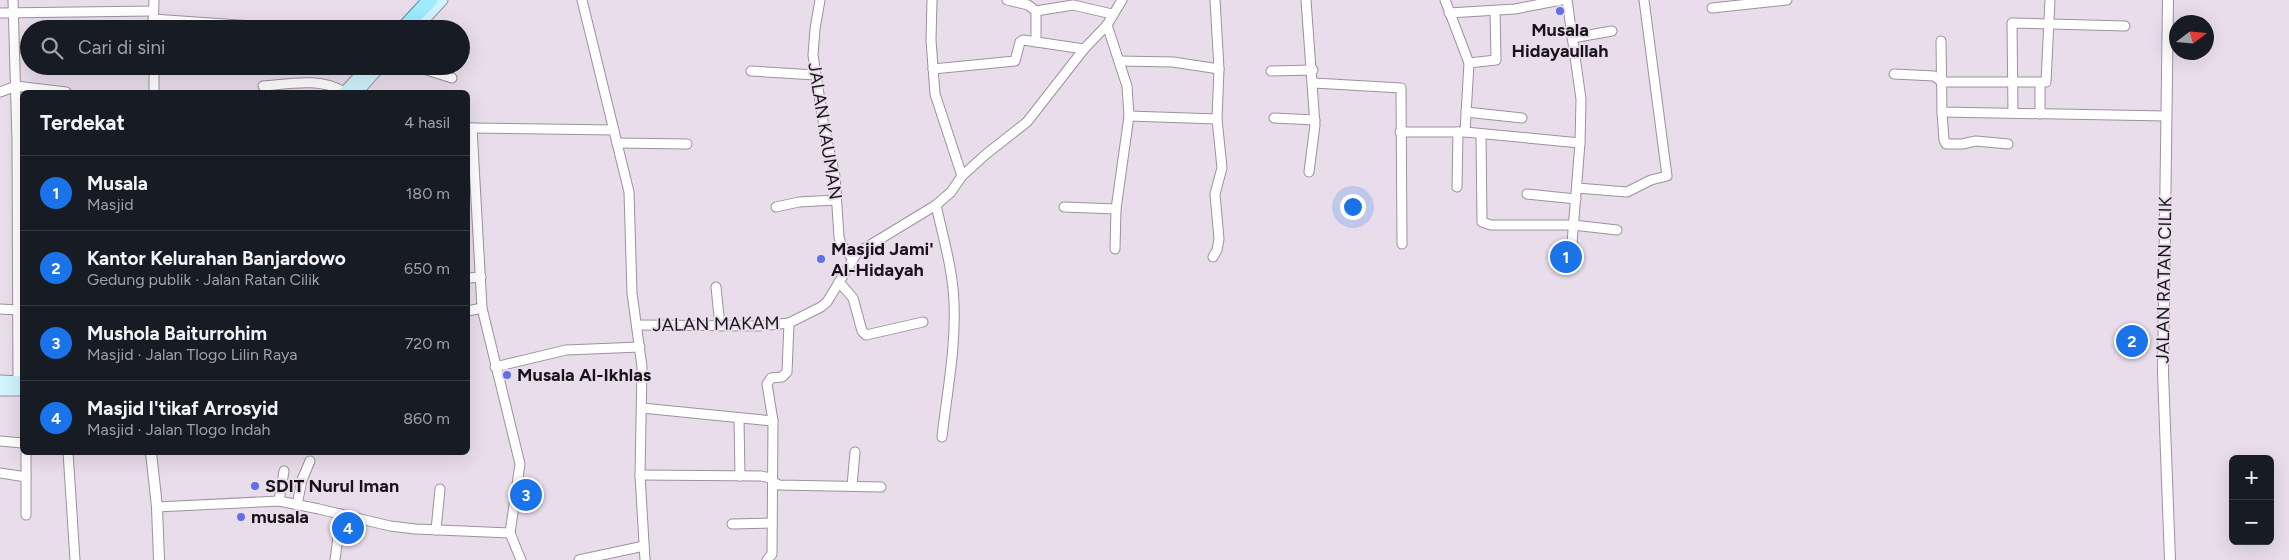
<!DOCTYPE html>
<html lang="id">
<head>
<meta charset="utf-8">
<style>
	:root { --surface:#171b24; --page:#20242c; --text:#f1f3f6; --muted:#9ea1a6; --line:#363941; --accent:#1a73e8 }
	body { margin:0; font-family:Figtree,sans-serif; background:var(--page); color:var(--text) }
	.controls { position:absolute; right:15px; bottom:15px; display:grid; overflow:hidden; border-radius:8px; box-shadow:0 5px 20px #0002 }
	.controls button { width:45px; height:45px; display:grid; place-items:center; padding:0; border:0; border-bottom:1px solid var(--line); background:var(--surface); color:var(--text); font:25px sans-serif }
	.compass { position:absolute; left:2169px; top:15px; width:45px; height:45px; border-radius:50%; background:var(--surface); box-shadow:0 5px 20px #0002; rotate:74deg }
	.you { position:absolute; left:1352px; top:206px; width:18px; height:18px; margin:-12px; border:4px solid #fff; border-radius:50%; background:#1a73e8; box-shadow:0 0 0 8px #1a73e833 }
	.badge { display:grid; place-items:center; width:32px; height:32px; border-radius:50%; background:var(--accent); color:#fff; font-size:16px; font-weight:700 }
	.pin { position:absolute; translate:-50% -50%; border:2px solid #fff; box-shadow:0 1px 5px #0006 }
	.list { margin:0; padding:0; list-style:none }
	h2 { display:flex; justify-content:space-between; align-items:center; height:65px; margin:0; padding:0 20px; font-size:21px }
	h2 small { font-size:16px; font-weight:400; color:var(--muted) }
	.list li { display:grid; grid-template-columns:32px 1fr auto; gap:15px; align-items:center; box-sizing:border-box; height:75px; padding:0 20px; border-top:1px solid var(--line) }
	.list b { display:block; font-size:19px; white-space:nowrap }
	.list p { margin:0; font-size:16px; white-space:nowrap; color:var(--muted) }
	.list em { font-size:16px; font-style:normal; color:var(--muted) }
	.icon { flex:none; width:28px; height:28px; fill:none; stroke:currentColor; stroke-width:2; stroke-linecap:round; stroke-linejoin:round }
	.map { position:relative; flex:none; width:2289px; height:560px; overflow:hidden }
	.search { position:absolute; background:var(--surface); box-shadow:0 5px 20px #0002; left:20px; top:20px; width:450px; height:55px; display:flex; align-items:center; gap:12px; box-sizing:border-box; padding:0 18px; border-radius:28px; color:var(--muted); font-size:19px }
	.panel { position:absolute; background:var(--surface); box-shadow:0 5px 20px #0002; left:20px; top:90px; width:450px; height:365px; border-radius:8px }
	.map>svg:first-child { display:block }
</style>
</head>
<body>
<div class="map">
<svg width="2289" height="560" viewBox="0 0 2289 560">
	<rect width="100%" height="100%" fill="#e9ddec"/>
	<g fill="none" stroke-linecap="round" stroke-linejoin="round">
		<defs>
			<g id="minor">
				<polyline points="13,0 17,140 18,382"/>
				<polyline points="582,0 629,192 632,293 642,367 640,475 645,560"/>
				<polyline points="820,0 815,29 813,55 824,127 835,176 839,237 841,244 852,258"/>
				<polyline points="932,0 931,40 935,94 962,176"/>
				<polyline points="1007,0 1028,5 1036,11 1073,5 1112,14"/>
				<polyline points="1306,0 1315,125 1309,172"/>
				<polyline points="1445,0 1469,63 1496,60 1495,11"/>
				<polyline points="1567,0 1581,99 1580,143 1572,243 1575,248"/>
				<polyline points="1712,8 1787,0"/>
				<polyline points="1036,11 1036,42"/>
				<polyline points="0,13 153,11"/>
				<polyline points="1449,13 1515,9 1561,0"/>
				<polyline points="153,19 253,26"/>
				<polyline points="1107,25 1127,86 1129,116 1116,209 1115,249"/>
				<polyline points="153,29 154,0"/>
				<polyline points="1572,38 1612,31"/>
				<polyline points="1941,41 1942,112 2166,116"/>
				<polyline points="1119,61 1173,62 1219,69"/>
				<polyline points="414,66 452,78"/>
				<polyline points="933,69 1015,61 1020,42 1023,40 1084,49"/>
				<polyline points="751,71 815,75"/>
				<polyline points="1271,71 1313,70"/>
				<polyline points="1894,74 1934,76 1942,82 2046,82 2050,0"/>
				<polyline points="1314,83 1401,88 1402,244"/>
				<path d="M263 86C289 84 321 77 344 92"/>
				<polyline points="0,92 16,86 66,92"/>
				<polyline points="154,92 154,66"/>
				<polyline points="1466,112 1522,118"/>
				<polyline points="1942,112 1944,140 1946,144 1962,144 1976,141 2008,144"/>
				<polyline points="2013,113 2012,23 2125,26"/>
				<polyline points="2040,114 2040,83"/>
				<polyline points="1129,116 1217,119"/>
				<polyline points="1274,118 1315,120"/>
				<polyline points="468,128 614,130"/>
				<polyline points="472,128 482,308 520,464 510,533"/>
				<polyline points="1400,132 1465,132 1580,143"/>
				<polyline points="1465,132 1469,63"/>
				<polyline points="1481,134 1482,222 1491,225 1573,225 1617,230"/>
				<polyline points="617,143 687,144"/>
				<polyline points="1457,187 1458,132"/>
				<polyline points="1577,188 1627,192 1651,180 1667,176 1644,0"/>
				<polyline points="1527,194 1576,199"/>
				<path d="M936 205C943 237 953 270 954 303 956 348 947 392 942 437"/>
				<polyline points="776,207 799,202 836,200"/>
				<polyline points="1064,207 1116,209"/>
				<polyline points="1213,257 1217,250 1219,239 1215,194 1222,168 1217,119 1219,69 1215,0"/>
				<polyline points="468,278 481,277"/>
				<polyline points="839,282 853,298 862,331 866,335 923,322"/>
				<polyline points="716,287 720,326"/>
				<polyline points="0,309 19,310"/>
				<polyline points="468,311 482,308"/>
				<polyline points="637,325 759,326 789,323 821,307 827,302 857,253 936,205 951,192 962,176 985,155 1027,122 1084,49 1107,25 1122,0"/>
				<polyline points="495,367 566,350 640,347"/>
				<polyline points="642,408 773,421"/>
				<polyline points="739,419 740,476"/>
				<polyline points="0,441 22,443"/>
				<polyline points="68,452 75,560"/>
				<polyline points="0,473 26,477 26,452"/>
				<polyline points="640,475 761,476 770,478 773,482 779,485 881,487"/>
				<polyline points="26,477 26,515"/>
				<polyline points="852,486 855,452"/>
				<polyline points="279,501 284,471"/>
				<polyline points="297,505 302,480 310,461"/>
				<polyline points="157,507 279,501 319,509 390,526 415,529 510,533"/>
				<polyline points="732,524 772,523"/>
				<polyline points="436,530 440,489"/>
				<polyline points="510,533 521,560"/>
				<polyline points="335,560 341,514"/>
				<polyline points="579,560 644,546"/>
				<polyline points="767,560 772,554 773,421 767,384 771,378 782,377 787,372 789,323"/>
			</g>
			<g id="tertiary">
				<polyline points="2168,0 2163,373 2170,560"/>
				<polyline points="151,452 157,507 159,560"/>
			</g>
			<g id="secondary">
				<polyline points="415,29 442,0"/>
				<polyline points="345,92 369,66"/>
				<polyline points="357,92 380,66"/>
				<polyline points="0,381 22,382"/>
				<polyline points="0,390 22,390"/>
			</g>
			<polyline id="primary" points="405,27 430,0"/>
		</defs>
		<!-- minor casing -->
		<use href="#minor" stroke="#9d919f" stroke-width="11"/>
		<!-- tertiary casing -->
		<use href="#tertiary" stroke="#9d919f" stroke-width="12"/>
		<!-- secondary casing -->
		<use href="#secondary" stroke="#9d919f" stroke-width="13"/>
		<!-- primary casing -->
		<use href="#primary" stroke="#4696ac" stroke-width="16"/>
		<!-- minor -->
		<use href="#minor" stroke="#fff" stroke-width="9"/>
		<!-- tertiary -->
		<use href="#tertiary" stroke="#fff" stroke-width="10"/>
		<!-- secondary -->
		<use href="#secondary" stroke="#cff4fe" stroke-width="11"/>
		<!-- primary -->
		<use href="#primary" stroke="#9feafd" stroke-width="14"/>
	</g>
	<!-- markers -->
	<g fill="#5f70e8" stroke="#e9ddec" stroke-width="2">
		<circle cx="1560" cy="11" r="5"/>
		<circle cx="821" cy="259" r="5"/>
		<circle cx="507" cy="375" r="5"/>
		<circle cx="255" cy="486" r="5"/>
		<circle cx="241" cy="517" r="5"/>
	</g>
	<g text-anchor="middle" stroke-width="4" stroke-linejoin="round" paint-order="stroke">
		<!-- poi labels -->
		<g font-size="18" font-weight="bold" fill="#171318" stroke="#e9ddec" text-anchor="start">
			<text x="1560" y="36" text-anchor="middle">Musala<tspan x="1560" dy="21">Hidayaullah</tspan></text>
			<text x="831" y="255">Masjid Jami'<tspan x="831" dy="21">Al-Hidayah</tspan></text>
			<text x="517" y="381">Musala Al-Ikhlas</text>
			<text x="265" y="492">SDIT Nurul Iman</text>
			<text x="251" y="523">musala</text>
		</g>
		<!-- street labels -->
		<g font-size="18" fill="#171318" stroke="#e9ddec">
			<text transform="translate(825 131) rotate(81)" y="6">JALAN KAUMAN</text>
			<text transform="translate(2164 280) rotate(-89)" y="6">JALAN RATAN CILIK</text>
			<text transform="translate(716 324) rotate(-1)" y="6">JALAN MAKAM</text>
		</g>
	</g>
</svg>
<div class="controls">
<button>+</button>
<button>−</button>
</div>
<svg class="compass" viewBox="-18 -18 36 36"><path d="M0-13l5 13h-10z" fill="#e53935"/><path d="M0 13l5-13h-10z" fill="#9ea1a6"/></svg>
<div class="you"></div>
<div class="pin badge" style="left:1566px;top:257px">1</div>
<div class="pin badge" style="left:2132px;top:341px">2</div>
<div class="pin badge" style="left:526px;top:495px">3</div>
<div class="pin badge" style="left:348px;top:528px">4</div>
<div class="search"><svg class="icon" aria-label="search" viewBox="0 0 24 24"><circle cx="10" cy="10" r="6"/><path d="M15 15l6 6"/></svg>Cari di sini</div>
<section class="panel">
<h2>Terdekat<small>4 hasil</small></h2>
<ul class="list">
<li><span class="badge">1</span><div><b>Musala</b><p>Masjid</p></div><em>180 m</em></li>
<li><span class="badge">2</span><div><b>Kantor Kelurahan Banjardowo</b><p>Gedung publik · Jalan Ratan Cilik</p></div><em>650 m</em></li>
<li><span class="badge">3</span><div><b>Mushola Baiturrohim</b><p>Masjid · Jalan Tlogo Lilin Raya</p></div><em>720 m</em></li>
<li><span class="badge">4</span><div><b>Masjid I'tikaf Arrosyid</b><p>Masjid · Jalan Tlogo Indah</p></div><em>860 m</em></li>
</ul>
</section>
</div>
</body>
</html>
